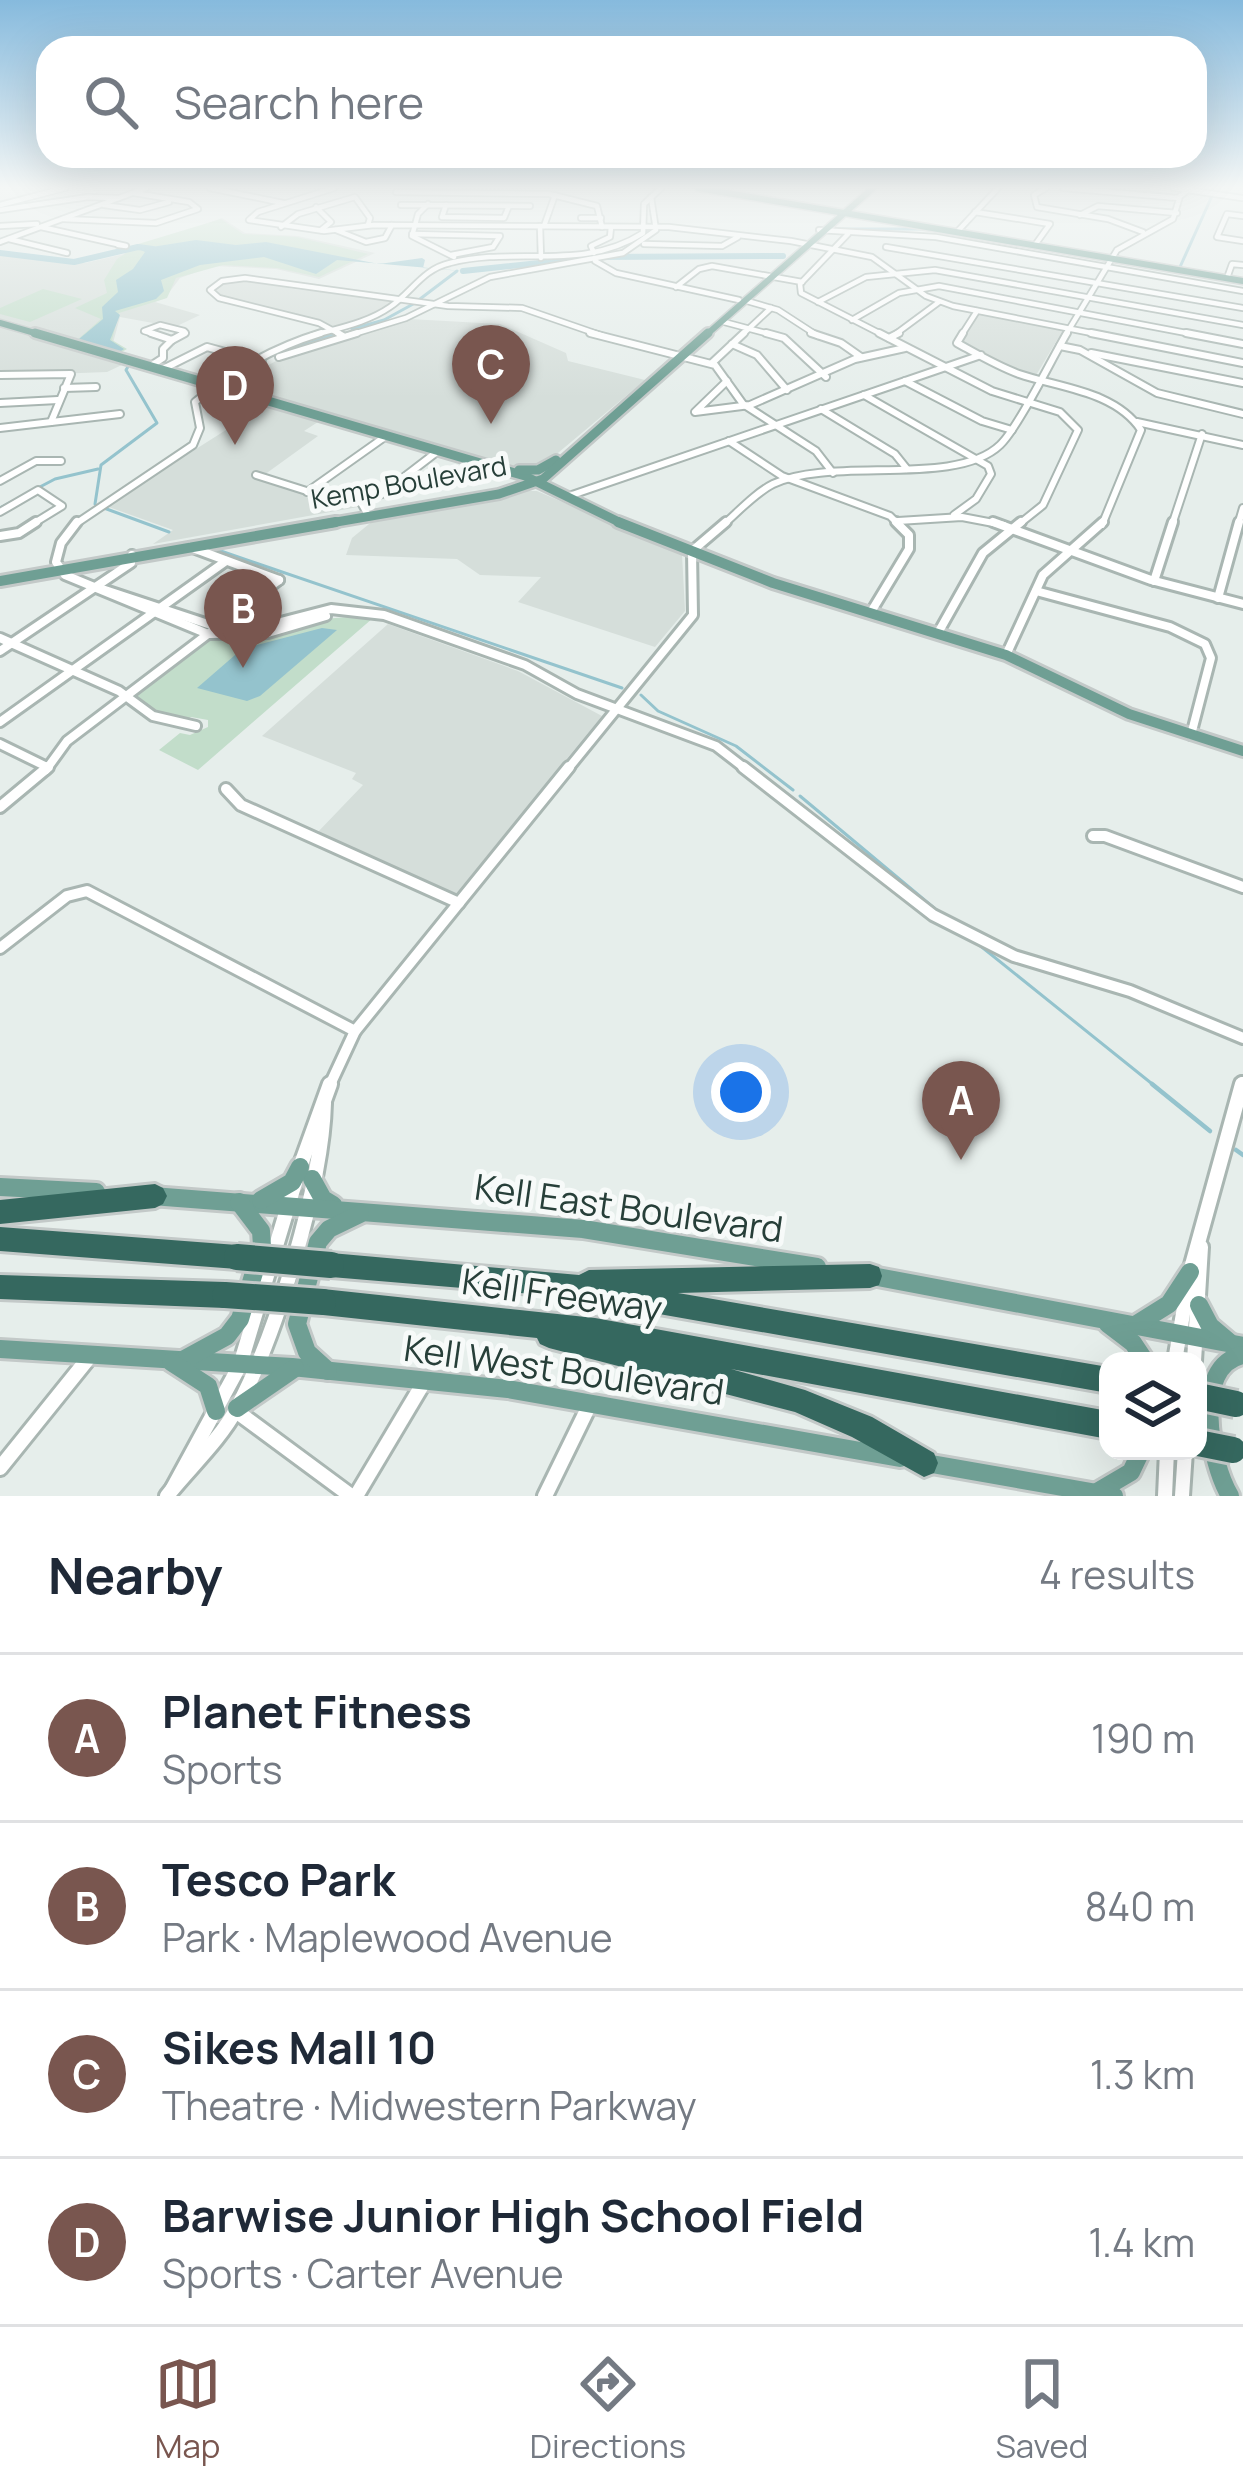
<!DOCTYPE html>
<html lang="en">
<head>
<meta charset="utf-8">
<style>
	:root { --surface:#fff; --page:#f2f2f3; --text:#1f2937; --muted:#747a83; --line:#e0e1e3; --accent:#79564f }
	body { margin:0; font-family:Manrope,sans-serif; background:var(--page); color:var(--text) }
	.controls { position:absolute; right:36px; bottom:36px; display:grid; overflow:hidden; border-radius:24px; box-shadow:0 12px 48px #0002 }
	.controls button { width:108px; height:108px; display:grid; place-items:center; padding:0; border:0; border-bottom:3px solid var(--line); background:var(--surface); color:var(--text); font:60px sans-serif }
	.you { position:absolute; left:741px; top:1092px; width:42px; height:42px; margin:-30px; border:9px solid #fff; border-radius:50%; background:#1a73e8; box-shadow:0 0 0 18px #1a73e833 }
	.badge { display:grid; place-items:center; width:78px; height:78px; border-radius:50%; background:var(--accent); color:#fff; font-size:39px; font-weight:700 }
	.pin { position:absolute; translate:-50% -99px; filter:drop-shadow(0 3px 6px #0008) }
	.pin::after { content:''; position:absolute; top:63px; width:42px; height:36px; background:inherit; clip-path:polygon(0 0,100% 0,50% 100%) }
	.list { margin:0; padding:0; list-style:none }
	h2 { display:flex; justify-content:space-between; align-items:center; height:156px; margin:0; padding:0 48px; font-size:51px }
	h2 small { font-size:39px; font-weight:400; color:var(--muted) }
	.list li { display:grid; grid-template-columns:78px 1fr auto; gap:36px; align-items:center; box-sizing:border-box; height:168px; padding:0 48px; border-top:3px solid var(--line) }
	.list b { display:block; font-size:45px; white-space:nowrap }
	.list p { margin:0; font-size:39px; white-space:nowrap; color:var(--muted) }
	.list em { font-size:39px; font-style:normal; color:var(--muted) }
	.icon { flex:none; width:66px; height:66px; fill:none; stroke:currentColor; stroke-width:2; stroke-linecap:round; stroke-linejoin:round }
	.map { position:relative; flex:none; width:1243px; height:1496px; overflow:hidden }
	.search { position:absolute; background:var(--surface); box-shadow:0 12px 48px #0002; left:36px; right:36px; top:36px; height:132px; display:flex; align-items:center; gap:30px; box-sizing:border-box; padding:0 42px; border-radius:36px; color:var(--muted); font-size:45px }
	.sheet { height:828px; background:var(--surface) }
	nav { display:flex; justify-content:space-around; align-items:center; box-sizing:border-box; height:168px; border-top:3px solid var(--line); background:var(--surface); font-size:33px; color:var(--muted) }
	nav a { display:grid; justify-items:center; gap:6px }
	nav .on { color:var(--accent) }
	.map>svg:first-child { display:block }
</style>
</head>
<body>
<div class="map">
<svg width="1243" height="1496" viewBox="0 0 1243 1496">
	<rect width="100%" height="100%" fill="#e6eeeb"/>
	<!-- built -->
	<g fill="#d5deda">
		<polygon points="222,218 245,233 298,236 375,253 319,279 276,269 214,266 180,278 165,298 155,302 200,315 175,327 120,317 109,358 126,363 107,372 0,376 0,255 85,263 124,254 127,247 156,242"/>
		<polygon points="254,280 293,289 396,300 377,313 337,328 212,293 225,281"/>
		<polygon points="979,313 1063,330 1035,377 962,344 959,339"/>
		<polygon points="409,319 500,324 566,353 568,361 645,380 540,468 524,469 230,386 296,350"/>
		<polygon points="267,404 321,420 304,431 318,436 264,475 358,507 153,544 173,530 106,506"/>
		<polygon points="523,491 537,491 682,554 685,611 655,647 518,602 541,577 480,575 457,559 346,555 352,538 380,515"/>
		<polygon points="388,624 518,671 602,716 455,895 316,834 363,785 352,779 356,773 262,736"/>
	</g>
	<!-- green -->
	<g fill="#c2ddca">
		<polygon points="221,219 243,234 297,237 368,254 319,277 277,268 223,265 176,278 167,298 119,313 112,340 127,349 118,354 76,341 101,319 75,308 107,293 104,280 117,259 129,251 125,248"/>
		<polygon points="43,289 82,299 30,322 0,314 0,308"/>
		<polygon points="360,616 373,618 198,770 159,750 180,733 190,735 208,727 208,720 191,717 182,722 130,698 211,637 255,637 323,619"/>
	</g>
	<!-- water -->
	<g fill="#94c3cd">
		<polygon points="196,240 236,245 266,242 379,264 422,258 425,260 423,268 475,272 337,260 316,274 264,257 200,265 161,280 164,291 156,299 115,311 120,315 110,340 124,349 118,353 79,339 103,319 102,307 118,292 116,280 133,269 145,252 139,249"/>
		<polygon points="322,628 337,630 260,696 247,701 197,688 242,649"/>
	</g>
	<g fill="none" stroke-linecap="round" stroke-linejoin="round">
		<!-- stream-far1 -->
		<g stroke="#94c3cd" stroke-width="3">
			<polyline points="836,229 922,229"/>
			<polyline points="1180,267 1212,196"/>
			<polyline points="420,299 457,271"/>
			<polyline points="352,329 384,320 415,303"/>
			<polyline points="284,351 334,334"/>
			<polyline points="95,504 101,465 157,423 126,370 129,365"/>
			<polyline points="0,508 55,479 98,469"/>
			<polyline points="104,508 169,532"/>
			<polyline points="215,549 622,688"/>
			<polyline points="641,695 658,711 736,746 793,790"/>
			<polyline points="800,796 940,913"/>
			<polyline points="973,940 1156,1087"/>
		</g>
		<!-- stream -->
		<g stroke="#94c3cd" stroke-width="4.5">
			<polyline points="1152,1084 1210,1131"/>
			<polyline points="1236,1150 1243,1155"/>
		</g>
		<!-- river -->
		<g stroke="#94c3cd" stroke-width="6">
			<polyline points="0,253 74,262 138,247 153,249"/>
			<polyline points="463,271 597,257 783,256"/>
		</g>
		<defs>
			<g id="minor-far4">
				<polyline points="210,188 283,203"/>
				<polyline points="334,188 258,212 249,220 324,231 374,225 669,227 791,241 872,257 926,296 953,306 1107,336"/>
				<polyline points="1046,188 1034,195 1037,207 1108,219 1143,232"/>
				<polyline points="1063,188 1179,198"/>
				<polyline points="1174,188 1242,198"/>
				<polyline points="396,192 549,194 597,206 602,227"/>
				<polyline points="428,204 418,214 412,236 454,257"/>
				<polyline points="0,205 65,188"/>
				<polyline points="104,205 140,210 169,202"/>
				<polyline points="401,205 530,206"/>
				<polyline points="446,205 442,217 504,218 509,206"/>
				<polyline points="316,207 331,222 321,230"/>
				<polyline points="0,210 88,197 118,198"/>
				<polyline points="975,212 1050,224 1035,245"/>
				<polyline points="1080,215 1098,206 1177,213"/>
				<polyline points="1243,216 1227,214 1217,237 1243,241"/>
				<polyline points="581,218 601,218"/>
				<polyline points="63,219 156,223 198,209 189,202 134,193"/>
				<polyline points="0,226 37,224"/>
				<polyline points="540,226 541,258"/>
				<polyline points="544,226 555,195"/>
				<polyline points="41,227 126,246 118,245"/>
				<polyline points="281,227 298,214 355,197 370,218 368,225"/>
				<polyline points="336,230 366,242 385,238 392,225"/>
				<polyline points="819,230 936,237 1243,291"/>
				<polyline points="957,232 998,188"/>
				<polyline points="412,234 500,236 493,247 451,255"/>
				<polyline points="848,234 800,284 801,293 885,336"/>
				<polyline points="9,239 67,253"/>
				<polyline points="0,242 146,188"/>
				<polyline points="644,244 722,246 738,237"/>
				<polyline points="886,247 1243,308"/>
				<polyline points="594,253 591,246 610,237 611,227"/>
				<polyline points="595,261 616,273 739,300"/>
				<polyline points="1227,278 1232,264 1243,265"/>
				<polyline points="676,287 699,269 712,266 802,282"/>
				<polyline points="747,301 778,310 818,336"/>
				<polyline points="818,302 866,277 935,270 1243,325"/>
				<polyline points="852,320 899,293 939,286 1202,336"/>
				<polyline points="724,322 777,336"/>
				<polyline points="160,336 144,331 160,325 184,331 179,336"/>
				<path d="M311 336C338 328 367 323 390 307 412 292 423 269 450 263 516 246 582 272 643 233L644 204 661 188"/>
				<polyline points="343,336 319,323 219,298 210,290 222,281 245,278 448,306 522,308 603,336"/>
				<polyline points="347,336 406,318 490,277 623,253 656,230 651,197"/>
				<polyline points="741,336 771,308"/>
				<polyline points="893,336 939,302"/>
				<polyline points="961,336 977,311"/>
				<polyline points="1065,336 1117,250 1173,219 1180,196 1191,188"/>
			</g>
			<g id="minor-far3">
				<polyline points="151,333 172,340 185,333"/>
				<polyline points="338,333 343,336"/>
				<polyline points="590,333 715,365 743,404 816,451 833,473"/>
				<polyline points="766,333 784,338 826,377"/>
				<polyline points="811,333 841,343 861,357"/>
				<polyline points="879,333 992,391 1060,412 1078,430 1043,505 1018,525"/>
				<path d="M963 333 957 343C977 354 997 366 1019 374 1060 388 1115 391 1141 430L1102 525"/>
				<polyline points="1091,333 1243,363"/>
				<polyline points="1186,333 1243,344"/>
				<polyline points="889,338 899,333"/>
				<polyline points="732,344 757,355 787,390"/>
				<polyline points="1060,346 1080,350 1157,393 1243,414"/>
				<polyline points="1091,353 1243,383"/>
				<polyline points="279,357 357,333"/>
				<polyline points="712,363 744,333"/>
				<polyline points="149,367 163,358 163,349 172,340"/>
				<polyline points="161,370 207,347 262,362"/>
				<polyline points="0,375 71,374 51,422"/>
				<polyline points="727,381 695,412 750,405 855,359 905,348"/>
				<polyline points="905,381 982,421 1012,430"/>
				<polyline points="64,388 96,387"/>
				<polyline points="864,395 988,466 991,474 976,499 954,515"/>
				<polyline points="0,403 58,400"/>
				<polyline points="821,409 895,454 907,469"/>
				<polyline points="1137,422 1243,445"/>
				<polyline points="0,428 120,414"/>
				<polyline points="729,441 782,476 890,516 899,525"/>
				<polyline points="256,475 335,500 360,501 368,515"/>
				<polyline points="0,481 36,461 61,461"/>
				<polyline points="307,492 386,436"/>
				<polyline points="569,496 981,355"/>
				<polyline points="360,501 382,494 438,451"/>
				<polyline points="0,512 38,490 62,506 31,525"/>
				<polyline points="898,521 962,517 1004,525"/>
				<path d="M74 525 193 445 200 428 195 402C232 371 275 347 321 333"/>
				<path d="M723 525C738 512 755 493 773 484 832 456 955 488 1000 445 1018 428 1052 358 1067 333"/>
				<polyline points="1172,525 1202,434"/>
				<polyline points="1238,525 1243,508"/>
			</g>
			<g id="minor-far2">
				<polyline points="77,522 61,543 56,562 65,575 208,634 268,633 326,616"/>
				<polyline points="993,522 1151,580 1243,604"/>
				<polyline points="0,536 19,533 36,522"/>
				<polyline points="190,547 279,580"/>
				<polyline points="1154,581 1173,522"/>
				<polyline points="96,587 217,627 269,625 331,609 384,615 525,665 577,694 716,746 747,770"/>
				<polyline points="1036,591 1170,627 1205,644 1211,658 1191,735"/>
				<polyline points="1218,598 1239,522"/>
				<polyline points="871,612 909,549 909,535 896,522"/>
				<polyline points="938,633 983,553 1021,522"/>
				<polyline points="0,638 119,691 153,716 196,726"/>
				<polyline points="0,651 131,563 132,555"/>
				<polyline points="1006,655 1043,575 1103,522"/>
				<polyline points="0,722 226,561"/>
				<polyline points="0,744 47,767"/>
				<polyline points="46,770 67,741 279,580"/>
				<polyline points="567,770 693,615 692,551 726,522"/>
			</g>
			<g id="minor-far1">
				<polyline points="743,767 933,915 1014,956 1130,991 1243,1038"/>
				<polyline points="226,789 241,805 459,903"/>
				<polyline points="0,807 48,767"/>
				<polyline points="1093,836 1105,836 1243,887"/>
				<polyline points="0,948 67,896 87,891 355,1031"/>
				<polyline points="329,1087 355,1031 569,767"/>
				<polyline points="1242,1087 1243,1082"/>
			</g>
			<g id="minor">
				<polyline points="300,1167 330,1084"/>
				<polyline points="1175,1361 1190,1272 1242,1084"/>
				<polyline points="1194,1361 1201,1247"/>
				<polyline points="236,1411 351,1496"/>
				<polyline points="0,1468 91,1355"/>
				<polyline points="173,1488 240,1365 295,1183"/>
				<path d="M167 1496C190 1467 219 1441 237 1408 276 1335 322 1186 324 1103"/>
				<polyline points="356,1496 424,1382"/>
				<polyline points="545,1496 590,1404"/>
				<polyline points="1165,1496 1167,1451"/>
				<polyline points="1182,1496 1185,1451"/>
			</g>
			<g id="major-far3">
				<polyline points="698,188 1243,281"/>
				<polyline points="0,323 45,336"/>
				<polyline points="705,336 873,188"/>
			</g>
			<g id="major-far2">
				<polyline points="35,333 525,476 625,525"/>
				<polyline points="519,470 538,470 556,460"/>
				<polyline points="319,525 499,494 543,479 708,333"/>
			</g>
			<g id="major-far1">
				<polyline points="618,522 773,583 1006,655 1129,714 1243,751"/>
				<polyline points="0,581 336,522"/>
			</g>
			<g id="major">
				<polyline points="312,1179 323,1199 333,1205"/>
				<polyline points="0,1187 96,1192"/>
				<polyline points="152,1196 583,1229 817,1267"/>
				<polyline points="261,1200 292,1182 300,1167"/>
				<polyline points="867,1275 1243,1346"/>
				<polyline points="1199,1305 1210,1326 1229,1342"/>
				<polyline points="1108,1324 1133,1343 1145,1361"/>
				<polyline points="1137,1324 1169,1304 1190,1272"/>
				<polyline points="0,1349 292,1367 508,1389 900,1458"/>
				<polyline points="183,1360 227,1336 240,1319 262,1246 261,1231 239,1202"/>
				<polyline points="171,1362 208,1386 216,1411"/>
				<polyline points="328,1371 307,1352 297,1324 318,1242 329,1229 360,1214"/>
				<polyline points="237,1408 295,1368"/>
				<polyline points="926,1463 1114,1496"/>
				<polyline points="1097,1492 1131,1472 1141,1451"/>
				<path d="M1230 1496C1210 1463 1191 1365 1243 1355"/>
			</g>
			<g id="highway">
				<polygon points="155,1184 163,1188 167,1196 163,1204 155,1208 0,1224 0,1200"/>
				<polygon points="0,1227 237,1245 246,1248 249,1257 246,1266 237,1269 0,1251"/>
				<polygon points="331,1253 579,1275 589,1270 870,1264 879,1267 882,1276 879,1285 870,1288 678,1293 1108,1367 1108,1393 557,1296 331,1277 322,1274 319,1265 322,1256"/>
				<polygon points="0,1275 225,1282 234,1286 238,1295 234,1304 225,1308 0,1299"/>
				<polygon points="323,1289 595,1318 1108,1411 1108,1439 731,1369 805,1390 872,1417 934,1453 938,1463 934,1473 924,1477 852,1437 795,1412 549,1348 540,1344 537,1338 323,1315 314,1311 310,1302 314,1293"/>
			</g>
		</defs>
		<!-- minor-far4 casing -->
		<use href="#minor-far4" stroke="#a9b6b2" stroke-width="8"/>
		<!-- minor-far3 casing -->
		<use href="#minor-far3" stroke="#a9b6b2" stroke-width="10"/>
		<!-- minor-far2 casing -->
		<use href="#minor-far2" stroke="#a9b6b2" stroke-width="14"/>
		<!-- minor-far1 casing -->
		<use href="#minor-far1" stroke="#a9b6b2" stroke-width="16"/>
		<!-- minor casing -->
		<use href="#minor" stroke="#a9b6b2" stroke-width="20"/>
		<!-- major-far3 casing -->
		<use href="#major-far3" stroke="#c3c9c8" stroke-width="9"/>
		<!-- major-far2 casing -->
		<use href="#major-far2" stroke="#c3c9c8" stroke-width="14"/>
		<!-- major-far1 casing -->
		<use href="#major-far1" stroke="#c3c9c8" stroke-width="16"/>
		<!-- major casing -->
		<use href="#major" stroke="#c3c9c8" stroke-width="24"/>
		<!-- highway casing -->
		<use href="#highway" stroke="#c3c9c8" stroke-width="6"/>
		<!-- minor-far4 -->
		<use href="#minor-far4" stroke="#fff" stroke-width="4.5"/>
		<!-- minor-far3 -->
		<use href="#minor-far3" stroke="#fff" stroke-width="6"/>
		<!-- minor-far2 -->
		<use href="#minor-far2" stroke="#fff" stroke-width="8"/>
		<!-- minor-far1 -->
		<use href="#minor-far1" stroke="#fff" stroke-width="10"/>
		<!-- minor -->
		<use href="#minor" stroke="#fff" stroke-width="14"/>
		<!-- major-far3 -->
		<use href="#major-far3" stroke="#6f9f94" stroke-width="6"/>
		<!-- major-far2 -->
		<use href="#major-far2" stroke="#6f9f94" stroke-width="9"/>
		<!-- major-far1 -->
		<use href="#major-far1" stroke="#6f9f94" stroke-width="10"/>
		<!-- major -->
		<use href="#major" stroke="#6f9f94" stroke-width="18"/>
		<!-- highway -->
		<use href="#highway" fill="#35685f" fill-rule="evenodd"/>
		<defs>
			<g id="highway-bridge">
				<polyline points="237,1257 331,1265"/>
				<polyline points="225,1295 323,1302"/>
				<polyline points="1198,1396 1236,1404"/>
				<polyline points="1198,1443 1233,1450"/>
			</g>
		</defs>
		<!-- highway-bridge casing -->
		<use href="#highway-bridge" stroke="#c3c9c8" stroke-width="32" stroke-linecap="butt"/>
		<!-- highway-bridge -->
		<use href="#highway-bridge" stroke="#35685f" stroke-width="26"/>
	</g>
	<!-- sky -->
	<linearGradient id="sky" x2="0" y2="1"><stop stop-color="#86badd"/><stop offset="0.47" stop-color="#f4f7f6"/><stop offset="1" stop-color="#f4f7f6" stop-opacity="0"/></linearGradient>
	<rect width="1243" height="398" fill="url(#sky)"/>
	<g text-anchor="middle" stroke-width="10" stroke-linejoin="round" paint-order="stroke">
		<!-- far-street labels -->
		<g font-size="27" fill="#273f39" stroke="#f7faf9">
			<text transform="translate(409 483) rotate(-10)" y="9">Kemp Boulevard</text>
		</g>
		<!-- near-street labels -->
		<g font-size="36" fill="#273f39" stroke="#f7faf9">
			<text transform="translate(629 1208) rotate(8)" y="13">Kell East Boulevard</text>
			<text transform="translate(562 1295) rotate(8)" y="13">Kell Freeway</text>
			<text transform="translate(564 1370) rotate(8)" y="13">Kell West Boulevard</text>
		</g>
	</g>
</svg>
<div class="controls">
<button><svg class="icon" aria-label="layers" viewBox="0 0 24 24"><path d="M12 4l9 5-9 5-9-5zM3 14l9 5 9-5"/></svg></button>
</div>
<div class="you"></div>
<div class="pin badge" style="left:961px;top:1160px">A</div>
<div class="pin badge" style="left:243px;top:668px">B</div>
<div class="pin badge" style="left:491px;top:424px">C</div>
<div class="pin badge" style="left:235px;top:445px">D</div>
<div class="search"><svg class="icon" aria-label="search" viewBox="0 0 24 24"><circle cx="10" cy="10" r="6"/><path d="M15 15l6 6"/></svg>Search here</div>
</div>
<section class="sheet">
<h2>Nearby<small>4 results</small></h2>
<ul class="list">
<li><span class="badge">A</span><div><b>Planet Fitness</b><p>Sports</p></div><em>190 m</em></li>
<li><span class="badge">B</span><div><b>Tesco Park</b><p>Park · Maplewood Avenue</p></div><em>840 m</em></li>
<li><span class="badge">C</span><div><b>Sikes Mall 10</b><p>Theatre · Midwestern Parkway</p></div><em>1.3 km</em></li>
<li><span class="badge">D</span><div><b>Barwise Junior High School Field</b><p>Sports · Carter Avenue</p></div><em>1.4 km</em></li>
</ul>
</section>
<nav>
<a class="on"><svg class="icon" aria-label="map" viewBox="0 0 24 24"><path d="M3 6l6-2 6 2 6-2v14l-6 2-6-2-6 2zM9 4v14M15 6v14"/></svg>Map</a>
<a><svg class="icon" aria-label="directions" viewBox="0 0 24 24"><path d="M12 3l9 9-9 9-9-9zM9 14v-3h6M13 9l2 2-2 2"/></svg>Directions</a>
<a><svg class="icon" aria-label="saved" viewBox="0 0 24 24"><path d="M7 4h10v16l-5-4-5 4z"/></svg>Saved</a>
</nav>
</body>
</html>
